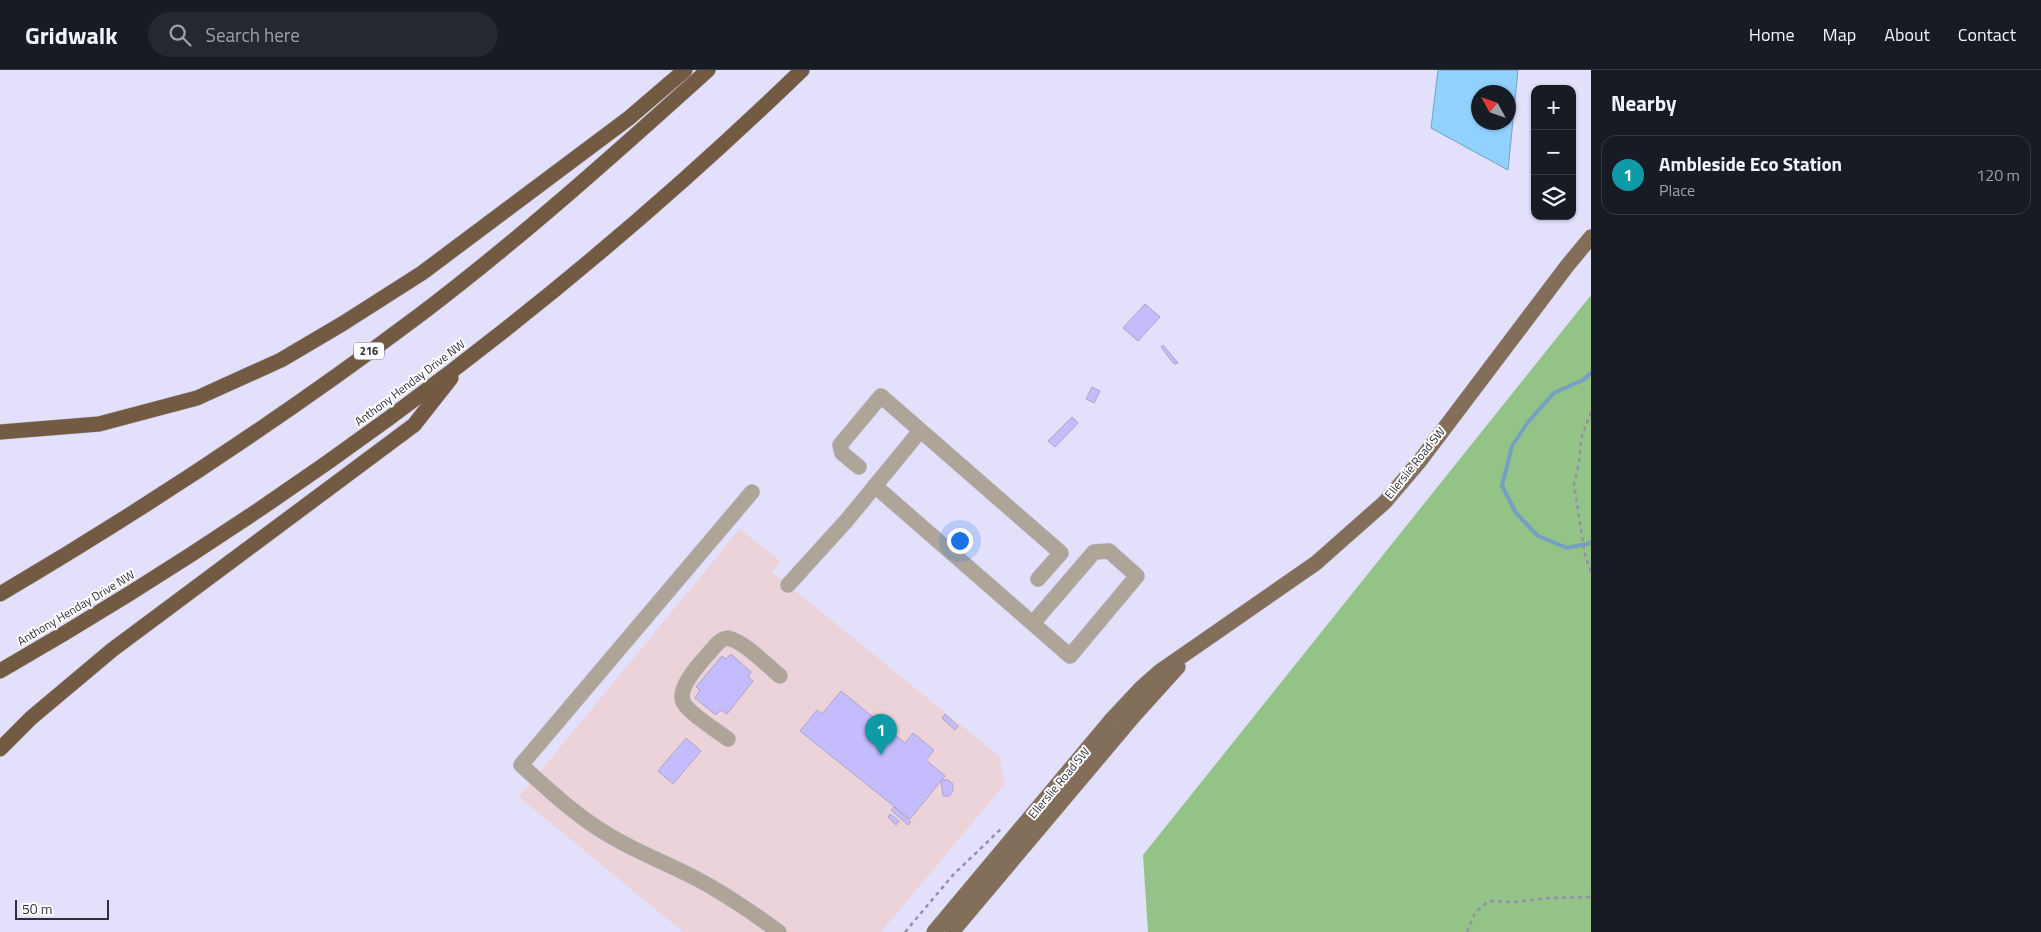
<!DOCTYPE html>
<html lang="en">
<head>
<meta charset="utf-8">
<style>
	:root { --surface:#171b24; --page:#242831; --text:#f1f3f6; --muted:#9ea1a6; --line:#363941; --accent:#d93025 }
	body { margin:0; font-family:"Titillium Web",sans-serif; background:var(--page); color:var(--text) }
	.controls { position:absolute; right:15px; top:15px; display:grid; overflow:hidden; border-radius:10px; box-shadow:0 1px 4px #0004 }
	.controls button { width:45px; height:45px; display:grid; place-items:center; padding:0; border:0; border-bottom:1px solid var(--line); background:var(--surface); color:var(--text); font:25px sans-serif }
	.compass { position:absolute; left:1471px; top:15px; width:45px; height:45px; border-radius:50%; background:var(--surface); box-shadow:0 1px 4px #0004; rotate:310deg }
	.scale { position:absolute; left:15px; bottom:12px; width:94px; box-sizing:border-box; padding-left:5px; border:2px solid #2e2d3a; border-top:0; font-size:14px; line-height:18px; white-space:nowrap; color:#2e2d3a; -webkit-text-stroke:4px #fff; paint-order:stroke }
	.you { position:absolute; left:959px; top:470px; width:18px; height:18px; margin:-12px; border:4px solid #fff; border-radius:50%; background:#1a73e8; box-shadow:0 0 0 8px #1a73e833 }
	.badge { display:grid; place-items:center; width:32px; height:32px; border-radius:50%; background:var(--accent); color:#fff; font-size:16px; font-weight:700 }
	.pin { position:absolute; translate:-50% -41px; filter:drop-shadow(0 1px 2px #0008) }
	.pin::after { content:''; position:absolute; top:26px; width:18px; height:15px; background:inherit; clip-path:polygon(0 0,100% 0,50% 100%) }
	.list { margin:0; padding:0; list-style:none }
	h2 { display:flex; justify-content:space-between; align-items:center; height:65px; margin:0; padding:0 20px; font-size:21px }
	h2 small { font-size:16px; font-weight:400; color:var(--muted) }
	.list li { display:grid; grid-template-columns:32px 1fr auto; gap:15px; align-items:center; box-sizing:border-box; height:80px; margin:0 10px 10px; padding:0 10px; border:1px solid var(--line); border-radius:15px }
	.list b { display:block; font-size:19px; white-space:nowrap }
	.list p { margin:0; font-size:16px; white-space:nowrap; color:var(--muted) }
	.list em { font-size:16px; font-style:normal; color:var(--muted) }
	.icon { flex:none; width:28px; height:28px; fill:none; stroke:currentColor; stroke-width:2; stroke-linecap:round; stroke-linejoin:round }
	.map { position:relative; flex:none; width:1591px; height:862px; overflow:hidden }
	header { display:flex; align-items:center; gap:30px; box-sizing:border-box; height:70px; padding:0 25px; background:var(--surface); border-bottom:1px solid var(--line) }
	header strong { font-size:24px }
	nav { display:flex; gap:28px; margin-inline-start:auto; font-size:18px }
	.search { width:350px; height:45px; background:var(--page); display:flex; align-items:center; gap:12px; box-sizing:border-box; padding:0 18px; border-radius:28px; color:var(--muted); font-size:19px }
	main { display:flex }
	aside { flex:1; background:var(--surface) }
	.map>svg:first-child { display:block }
</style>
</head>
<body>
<header>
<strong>Gridwalk</strong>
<div class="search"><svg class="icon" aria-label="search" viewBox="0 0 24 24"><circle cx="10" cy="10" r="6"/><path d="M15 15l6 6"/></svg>Search here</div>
<nav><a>Home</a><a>Map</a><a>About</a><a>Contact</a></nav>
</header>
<main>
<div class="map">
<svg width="1591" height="862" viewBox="0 0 1591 862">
	<rect width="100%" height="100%" fill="#e3e0fc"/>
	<!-- industrial -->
	<polygon fill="#ecd3d9" points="740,459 780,491 772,502 999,686 1005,714 881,862 683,862 519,727"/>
	<!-- green -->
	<polygon fill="#93c387" points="1591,225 1591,862 1148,862 1143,785"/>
	<!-- water -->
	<path fill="#91d1ff" stroke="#73a0c4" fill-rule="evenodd" d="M1438 0H1518L1508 100 1431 58ZM1478 22H1508V52H1478Z"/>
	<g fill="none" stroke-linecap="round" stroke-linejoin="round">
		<!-- stream -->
		<polyline stroke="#73a0c4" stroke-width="4" points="1591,303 1583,310 1554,323 1528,352 1512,376 1502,416 1516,443 1538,466 1567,478 1591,473"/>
	</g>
	<!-- building -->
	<g fill="#c5bcfd" stroke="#a9a5c6">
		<polygon points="1145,234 1160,247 1138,271 1123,258"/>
		<polygon points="1163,275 1178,293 1174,294 1161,277"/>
		<polygon points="1092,317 1100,321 1094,333 1086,329"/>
		<polygon points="1072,347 1078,353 1055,377 1048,371"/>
		<polygon points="731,584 751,602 748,607 753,611 727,644 720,640 716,645 695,628 700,620 696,617 722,586 726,589"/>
		<polygon points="841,621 905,673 913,663 934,680 926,690 945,706 910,749 800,661 817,640 822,644"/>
		<polygon points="945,644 958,656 955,660 942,648"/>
		<polygon points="686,668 701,681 673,714 658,701"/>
		<polygon points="941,710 948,710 953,714 953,721 949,726 943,726"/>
		<polygon points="894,737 911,752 908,755 891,740"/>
		<polygon points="890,744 899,751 896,755 888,747"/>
	</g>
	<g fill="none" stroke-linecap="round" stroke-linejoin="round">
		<defs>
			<g id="minor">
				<polyline points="859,397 842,383 840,375 881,326 1061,483 1038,509"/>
				<polyline points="875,416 1070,586 1137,506 1109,481 1094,482 1033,553"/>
				<path d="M752 422 521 695C548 719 576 746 607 764 636 782 669 794 699 810 727 825 753 843 779 862"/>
				<polyline points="788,515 847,450 920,361"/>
				<path d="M728 669C717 661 692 645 685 635 672 619 706 587 717 574 721 570 726 567 731 569 744 572 769 597 780 606"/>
			</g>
			<g id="major">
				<polyline points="934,862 1112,649 1141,618 1159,602 1316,493 1385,432 1419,392 1567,196 1591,167"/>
				<polyline points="952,862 1132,648 1178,597"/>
			</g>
			<g id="highway">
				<polyline points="0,362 99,354 197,328 281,290 342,254 422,203 629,48 685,0"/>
				<path d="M0 524C146 438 285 346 421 244 521 168 615 84 708 0"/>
				<path d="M0 601C291 434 561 233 802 0"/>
				<polyline points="0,679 31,648 112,580 414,355 451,308"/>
			</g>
		</defs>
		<!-- minor casing -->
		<use href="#minor" stroke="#bfbcd5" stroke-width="16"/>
		<!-- major casing -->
		<use href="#major" stroke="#bfbcd5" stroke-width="16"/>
		<!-- highway casing -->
		<use href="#highway" stroke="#bfbcd5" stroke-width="16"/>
		<!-- path -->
		<g stroke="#9391a6" stroke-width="2.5" stroke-dasharray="4 4" stroke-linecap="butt">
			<polyline points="1591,342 1581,369 1579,392 1574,414 1585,485 1591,502"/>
			<polyline points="905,862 953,805 1003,757"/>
			<polyline points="1467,862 1475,843 1487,832 1493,831 1513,832 1548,828 1591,827"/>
		</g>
		<!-- minor -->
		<use href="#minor" stroke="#afa498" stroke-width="15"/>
		<!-- major -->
		<use href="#major" stroke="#836e59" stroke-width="15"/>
		<!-- highway -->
		<use href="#highway" stroke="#725b42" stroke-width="15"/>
	</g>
	<g text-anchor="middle" stroke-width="4" stroke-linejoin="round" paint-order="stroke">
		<!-- shield labels -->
		<rect fill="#fff" stroke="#6d6c75" stroke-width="1" x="354" y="272.5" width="30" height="17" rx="4"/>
		<g font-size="11" font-weight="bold" fill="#2e2d3a">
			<text x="369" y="285">216</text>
		</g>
		<!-- street labels -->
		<g font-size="12" fill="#2e2d3a" stroke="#fff">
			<text transform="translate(410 313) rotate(-37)" y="4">Anthony Henday Drive NW</text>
			<text transform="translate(1415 393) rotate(-51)" y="4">Ellerslie Road SW</text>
			<text transform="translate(76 538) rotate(-31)" y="4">Anthony Henday Drive NW</text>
			<text transform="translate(1059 713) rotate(-50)" y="4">Ellerslie Road SW</text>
		</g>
	</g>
</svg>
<div class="controls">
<button>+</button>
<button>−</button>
<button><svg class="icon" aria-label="layers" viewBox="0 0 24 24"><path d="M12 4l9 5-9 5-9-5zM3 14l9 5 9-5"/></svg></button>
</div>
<svg class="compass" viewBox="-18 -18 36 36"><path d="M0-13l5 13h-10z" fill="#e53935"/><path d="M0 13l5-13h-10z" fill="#9ea1a6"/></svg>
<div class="scale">50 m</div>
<div class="you"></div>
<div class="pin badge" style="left:881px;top:685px;background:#0f9aa8">1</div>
</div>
<aside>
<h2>Nearby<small></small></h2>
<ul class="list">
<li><span class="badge" style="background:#0f9aa8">1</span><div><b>Ambleside Eco Station</b><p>Place</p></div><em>120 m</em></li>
</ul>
</aside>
</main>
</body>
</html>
